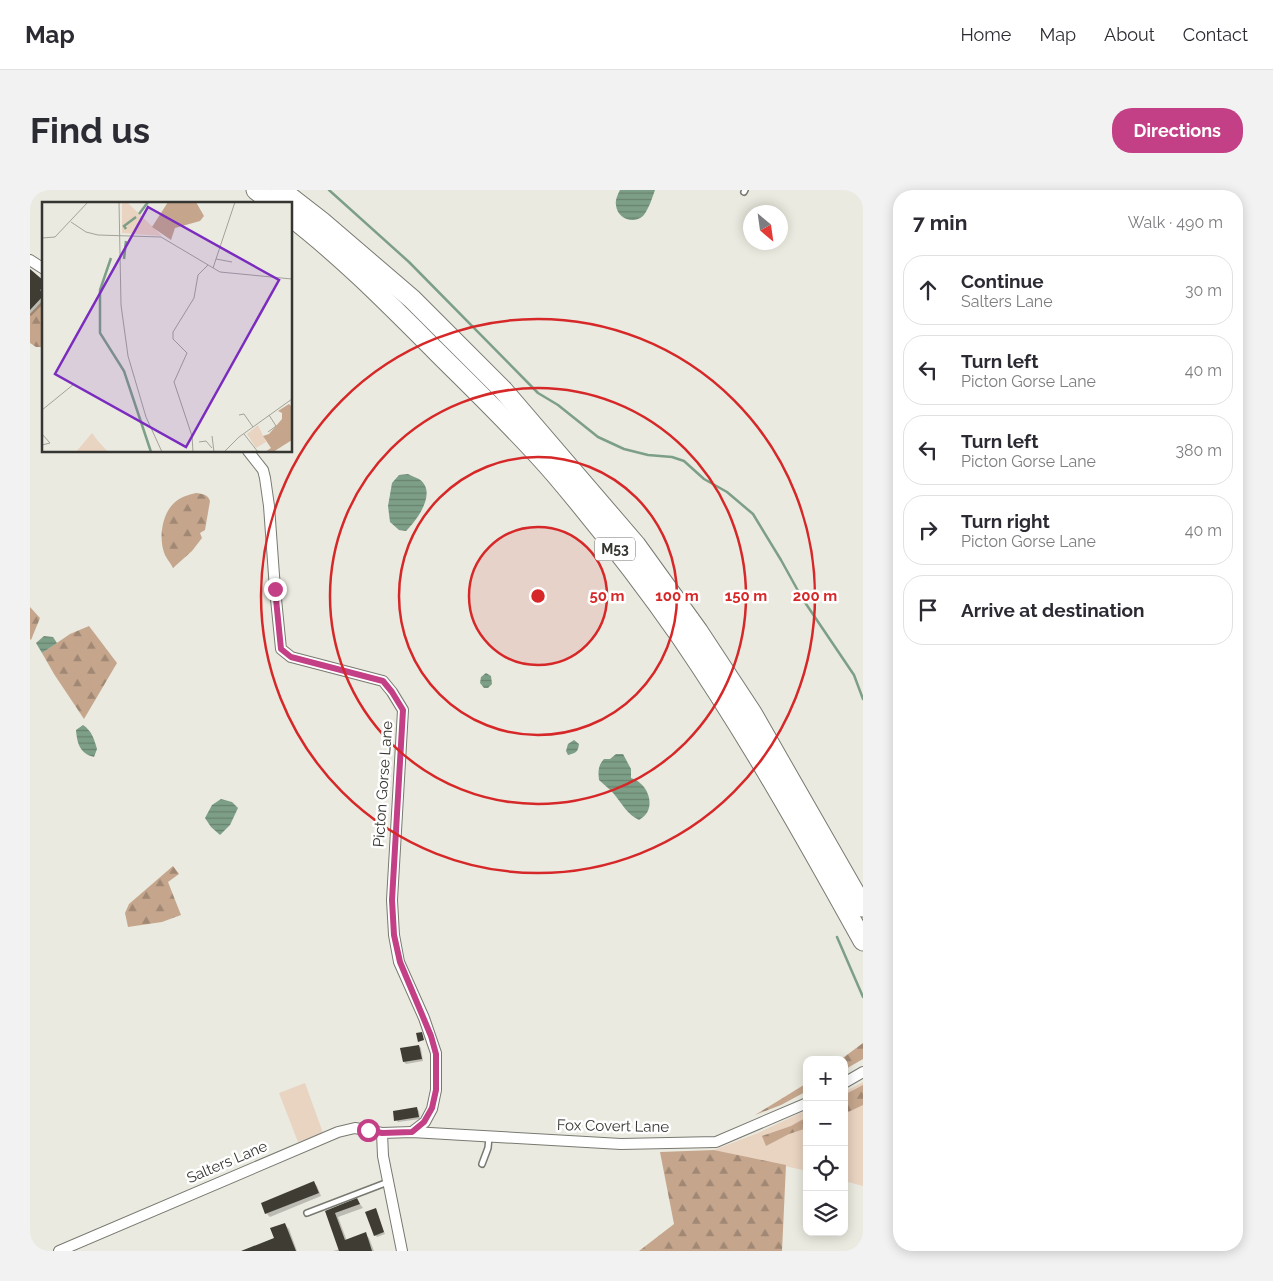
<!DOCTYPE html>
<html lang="en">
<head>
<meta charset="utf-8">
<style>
	:root { --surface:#fff; --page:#f2f2f3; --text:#2b2b33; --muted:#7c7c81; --line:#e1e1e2; --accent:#c44086 }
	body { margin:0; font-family:Raleway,sans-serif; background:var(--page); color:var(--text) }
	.controls { position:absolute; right:15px; bottom:15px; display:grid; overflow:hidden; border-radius:10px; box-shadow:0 2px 12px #0003 }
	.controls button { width:45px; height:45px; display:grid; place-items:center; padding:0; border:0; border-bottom:1px solid var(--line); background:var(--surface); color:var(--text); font:25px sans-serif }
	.compass { position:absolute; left:713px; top:15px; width:45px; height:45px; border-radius:50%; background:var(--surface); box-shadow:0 2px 12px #0003; rotate:151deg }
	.stop { position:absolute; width:15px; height:15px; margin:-11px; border:4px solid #c44086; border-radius:50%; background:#fff }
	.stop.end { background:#c44086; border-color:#fff; box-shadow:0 1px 5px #0008 }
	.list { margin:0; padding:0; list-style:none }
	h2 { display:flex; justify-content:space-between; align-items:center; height:65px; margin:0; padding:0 20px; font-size:21px }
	h2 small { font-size:16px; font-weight:400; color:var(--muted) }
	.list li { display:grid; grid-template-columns:32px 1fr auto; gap:15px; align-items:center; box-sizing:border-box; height:70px; margin:0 10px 10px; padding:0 10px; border:1px solid var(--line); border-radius:20px }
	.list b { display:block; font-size:19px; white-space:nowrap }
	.list p { margin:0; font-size:16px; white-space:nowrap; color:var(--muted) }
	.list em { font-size:16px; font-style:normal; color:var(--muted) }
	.icon { flex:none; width:28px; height:28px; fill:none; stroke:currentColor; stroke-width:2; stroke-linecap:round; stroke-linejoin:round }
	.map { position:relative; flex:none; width:833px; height:1061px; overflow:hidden; border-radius:20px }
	header { display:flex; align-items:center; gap:30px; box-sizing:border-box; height:70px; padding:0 25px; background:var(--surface); border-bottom:1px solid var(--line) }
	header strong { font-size:24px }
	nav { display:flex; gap:28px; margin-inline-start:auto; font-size:18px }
	.intro { display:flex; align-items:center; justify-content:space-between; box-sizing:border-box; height:120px; padding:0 30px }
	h1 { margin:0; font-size:35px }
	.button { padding:12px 22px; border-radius:20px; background:var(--accent); color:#fff; font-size:18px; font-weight:700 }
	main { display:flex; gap:30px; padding:0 30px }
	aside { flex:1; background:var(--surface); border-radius:20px; box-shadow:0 2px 12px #0003 }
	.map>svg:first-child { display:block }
</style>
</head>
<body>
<header>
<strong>Map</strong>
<nav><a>Home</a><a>Map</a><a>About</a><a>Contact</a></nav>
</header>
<div class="intro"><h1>Find us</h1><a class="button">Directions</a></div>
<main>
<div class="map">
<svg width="833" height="1061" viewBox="0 0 833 1061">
	<defs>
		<pattern id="forest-firs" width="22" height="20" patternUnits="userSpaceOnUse" patternTransform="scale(1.25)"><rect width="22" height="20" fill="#c5a68d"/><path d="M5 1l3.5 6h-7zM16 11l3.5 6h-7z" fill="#a18874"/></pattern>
		<pattern id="water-rules" width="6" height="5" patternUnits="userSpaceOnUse" patternTransform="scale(1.25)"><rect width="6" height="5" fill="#7d9f87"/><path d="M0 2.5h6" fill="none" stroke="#67826f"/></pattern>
	</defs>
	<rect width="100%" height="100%" fill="#eaeae0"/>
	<!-- grass -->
	<g fill="#e9d3c1">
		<polygon points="833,892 833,996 814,991 814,902"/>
		<polygon points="275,893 293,943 268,952 249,903"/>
		<polygon points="777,920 777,981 684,960 728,943"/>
	</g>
	<!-- forest -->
	<g fill="url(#forest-firs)">
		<polygon points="14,109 14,157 6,157 0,153 0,124"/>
		<path d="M166 303C172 304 178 304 180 311L175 340 170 343 172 348 162 361 143 378C141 374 137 369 135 365 128 349 132 324 144 313 150 307 158 305 166 303Z"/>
		<polygon points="0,417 10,428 1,450 0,449"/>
		<polygon points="59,436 87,473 54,529 24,484 12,463 40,444"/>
		<polygon points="143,676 149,684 138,692 151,725 132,732 98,737 95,723 99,714"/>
		<polygon points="833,853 833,869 814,880 814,870 810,870"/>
		<polygon points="777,893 777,901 751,915 725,925"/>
		<polygon points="833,895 833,915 814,924 814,905"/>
		<polygon points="777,927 777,938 759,944 736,956 732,946 761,936"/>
		<polygon points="684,960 756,975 752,1061 609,1061 644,1034 630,962"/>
	</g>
	<!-- water -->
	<g fill="url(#water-rules)">
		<path d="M590 0H625C622 8 619 19 613 26 603 35 587 28 586 15 585 10 588 4 590 0Z"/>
		<path d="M378 284C381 286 385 287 389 289 408 302 387 330 376 341L369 340 360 332 358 316 362 293 369 285Z"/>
		<polygon points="14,446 23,447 27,453 12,463 6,453"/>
		<polygon points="456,483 461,486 462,494 458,498 454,498 450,493 451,487"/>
		<path d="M53 535C62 541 64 549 67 559L64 567C50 564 47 553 46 540Z"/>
		<path d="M544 550 549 554C548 562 546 563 538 565L536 561 538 554Z"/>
		<path d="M586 564H593L601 579V588C619 593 628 620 609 630 598 625 592 614 584 604 580 599 574 595 569 590 568 582 568 575 574 569H580Z"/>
		<polygon points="191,609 202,612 208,618 200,635 190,645 181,637 175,628 182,615"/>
	</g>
	<!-- shadow -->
	<g fill="#0003">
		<polygon points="0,80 14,93 14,113 1,126 0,125"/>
		<polygon points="389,856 391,858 393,871 376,874 374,872"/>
		<polygon points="387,919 389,921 390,929 368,932 366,930"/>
		<polygon points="284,993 287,996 291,1006 240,1027 236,1023"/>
		<polygon points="327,1010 333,1018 308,1027 317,1051 335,1044 339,1048 344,1061 303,1061 310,1059 296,1022"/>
		<polygon points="345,1020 355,1044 347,1047 345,1045"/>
		<polygon points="254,1034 259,1039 267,1061 212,1061 245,1049"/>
	</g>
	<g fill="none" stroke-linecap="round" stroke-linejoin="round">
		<!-- stream -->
		<g stroke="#7d9f87" stroke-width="2.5">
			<polyline points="299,0 379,72 508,203 528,215 568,247 594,259 618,265 642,267 654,271 674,289 697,302 723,324 751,370 772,408 824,485 833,509"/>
			<polyline points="807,747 833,807"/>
		</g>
	</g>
	<!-- building -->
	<g fill="#3f3c34">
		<polygon points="0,79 14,91 14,97 10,100 14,105 0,120"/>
		<polygon points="392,842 394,850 388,852 386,843"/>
		<polygon points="389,855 392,869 373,872 370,858"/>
		<polygon points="387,917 389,927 364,931 363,921"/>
		<polygon points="284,991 289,1003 235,1024 231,1013"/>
		<polygon points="327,1008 330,1014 305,1023 315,1050 336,1042 342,1061 309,1061 295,1021"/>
		<polygon points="346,1018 354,1042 344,1046 335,1022"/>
		<polygon points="255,1033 266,1061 211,1061 244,1048 240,1038"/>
	</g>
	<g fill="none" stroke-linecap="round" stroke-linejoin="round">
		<defs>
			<g id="service">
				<polyline points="714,2 715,0"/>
				<polyline points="452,974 458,958 459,947"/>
				<polyline points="277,1023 358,992"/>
			</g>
			<g id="minor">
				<polyline points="0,70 14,79"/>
				<polyline points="218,261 233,280 235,288 239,316 245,399 251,459 261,467 353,491 362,502 373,520 362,710 364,745 369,772 394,828 406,863 406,900 402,919 395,932 382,942"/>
				<polyline points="814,893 833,882"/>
				<polyline points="352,943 353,966 372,1061"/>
				<polyline points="29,1061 308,942 325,938 352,943 382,942 591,954 686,952 777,913"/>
			</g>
			<g id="motorway">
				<polyline points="226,0 244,14"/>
				<polyline points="251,0 291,31 382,109 473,200 606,355 668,441 722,523 833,717"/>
				<path d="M261 27C313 67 359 114 405 160 446 201 488 241 525 284 569 336 612 391 651 447 718 545 776 648 833 751"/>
			</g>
		</defs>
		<!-- service casing -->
		<use href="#service" stroke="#787970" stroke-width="8"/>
		<!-- minor casing -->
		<use href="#minor" stroke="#787970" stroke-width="12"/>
		<!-- motorway casing -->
		<use href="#motorway" stroke="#787970" stroke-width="21"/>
		<!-- service -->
		<use href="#service" stroke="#fff" stroke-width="5"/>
		<!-- minor -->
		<use href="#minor" stroke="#fff" stroke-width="10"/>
		<!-- motorway -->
		<use href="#motorway" stroke="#fff" stroke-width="19"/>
	</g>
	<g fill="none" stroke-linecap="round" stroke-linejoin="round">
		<!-- route -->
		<polyline stroke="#c44086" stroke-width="6" points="245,399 251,459 261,467 353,491 362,502 373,520 362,710 364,745 370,772 401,846 406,864 406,900 402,918 394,932 382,942 352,943 338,940"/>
	</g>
	<!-- distance rings -->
	<circle cx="508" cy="406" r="69" fill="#d62828" fill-opacity=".12"/>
	<g fill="none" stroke="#d62828" stroke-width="2.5">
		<circle cx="508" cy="406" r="69"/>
		<circle cx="508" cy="406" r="139"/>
		<circle cx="508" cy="406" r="208"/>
		<circle cx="508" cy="406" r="277"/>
	</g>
	<g text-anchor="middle" stroke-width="5" stroke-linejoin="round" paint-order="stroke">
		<!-- shield labels -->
		<rect fill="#fff" stroke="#72726f" stroke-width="1" x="565" y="347.5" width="40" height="23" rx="4"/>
		<g font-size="14" font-weight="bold" fill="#353531">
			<text x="585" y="364">M53</text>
		</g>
		<!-- street labels -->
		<g font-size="15" fill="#353531" stroke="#fff">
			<text transform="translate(353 594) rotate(-86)" y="5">Picton Gorse Lane</text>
			<text transform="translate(583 936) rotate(1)" y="5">Fox Covert Lane</text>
			<text transform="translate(197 972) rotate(-23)" y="5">Salters Lane</text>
		</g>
	</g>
	<!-- overview -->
	<g transform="translate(12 12)">
		<rect width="250" height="250" fill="#eaeae0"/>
		<path d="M80 0H85L120 34 80 31ZM216 223 224 240 214 246 205 232ZM50 231 56 239 66 250H34Z" fill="#e9d3c1"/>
		<path d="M126 0H154L162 14 158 19 133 26 129 38 110 25ZM247 202 250 205V238L231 250H223L229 246 221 234 227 232 240 217V211L236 209Z" fill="#c5a68d"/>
		<path fill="none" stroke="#7d9f87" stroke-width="2.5" d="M97 12 106 0M84 27 82 24 94 15M69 56 58 88V131L82 169 109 250M82 57 84 39"/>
		<path fill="none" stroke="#a2a29a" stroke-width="1" d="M77 0 79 103 86 154 104 215 120 250M29 20 44 30 56 33 119 35 178 70 250 77M0 36 13 35 46 0M174 57 190 60M171 66 193 0M0 208 32 182M197 213 202 212 211 225M226 230 234 224 227 213M0 232 8 241 0 243M202 232 216 250M170 234 172 250M157 240 164 239 170 246M151 250 150 234 132 180 145 151 131 137V130L152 96 156 73 166 63M182 250 197 235 250 197"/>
		<path fill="#7b2cbf" fill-opacity="0.15" stroke="#7b2cbf" stroke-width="2.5" d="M106 5 237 78 144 245 13 172Z"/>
		<rect width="250" height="250" fill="none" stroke="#353531" stroke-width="2.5"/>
	</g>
	<circle cx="508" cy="406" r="8" fill="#d62828" stroke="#fff" stroke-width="2.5"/>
	<g font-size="15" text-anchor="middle" font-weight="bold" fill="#d62828" stroke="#fff" stroke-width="5" stroke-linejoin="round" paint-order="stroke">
		<text x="577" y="411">50 m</text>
		<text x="647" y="411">100 m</text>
		<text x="716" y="411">150 m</text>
		<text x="785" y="411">200 m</text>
	</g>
</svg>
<div class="controls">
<button>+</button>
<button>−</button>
<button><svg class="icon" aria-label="locate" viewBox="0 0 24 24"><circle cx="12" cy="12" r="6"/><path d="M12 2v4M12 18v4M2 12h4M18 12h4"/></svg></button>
<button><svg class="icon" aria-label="layers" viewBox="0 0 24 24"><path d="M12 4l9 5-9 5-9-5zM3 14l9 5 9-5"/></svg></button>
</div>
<svg class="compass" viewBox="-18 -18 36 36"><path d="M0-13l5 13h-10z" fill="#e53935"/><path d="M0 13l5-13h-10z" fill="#7c7c81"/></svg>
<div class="stop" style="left:338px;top:940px"></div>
<div class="stop end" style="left:245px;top:399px"></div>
</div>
<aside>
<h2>7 min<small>Walk · 490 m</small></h2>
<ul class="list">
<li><svg class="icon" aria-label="ahead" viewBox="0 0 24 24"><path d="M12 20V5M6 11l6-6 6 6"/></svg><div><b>Continue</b><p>Salters Lane</p></div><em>30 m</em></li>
<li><svg class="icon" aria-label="left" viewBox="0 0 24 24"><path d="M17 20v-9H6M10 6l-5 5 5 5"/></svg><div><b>Turn left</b><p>Picton Gorse Lane</p></div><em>40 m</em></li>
<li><svg class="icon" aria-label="left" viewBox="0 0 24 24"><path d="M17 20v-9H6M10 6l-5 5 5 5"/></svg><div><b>Turn left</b><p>Picton Gorse Lane</p></div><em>380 m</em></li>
<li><svg class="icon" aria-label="right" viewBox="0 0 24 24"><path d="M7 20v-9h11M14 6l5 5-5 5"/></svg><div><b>Turn right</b><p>Picton Gorse Lane</p></div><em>40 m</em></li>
<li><svg class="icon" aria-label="arrive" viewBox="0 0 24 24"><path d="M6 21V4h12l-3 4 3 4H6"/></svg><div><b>Arrive at destination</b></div></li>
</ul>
</aside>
</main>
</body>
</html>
